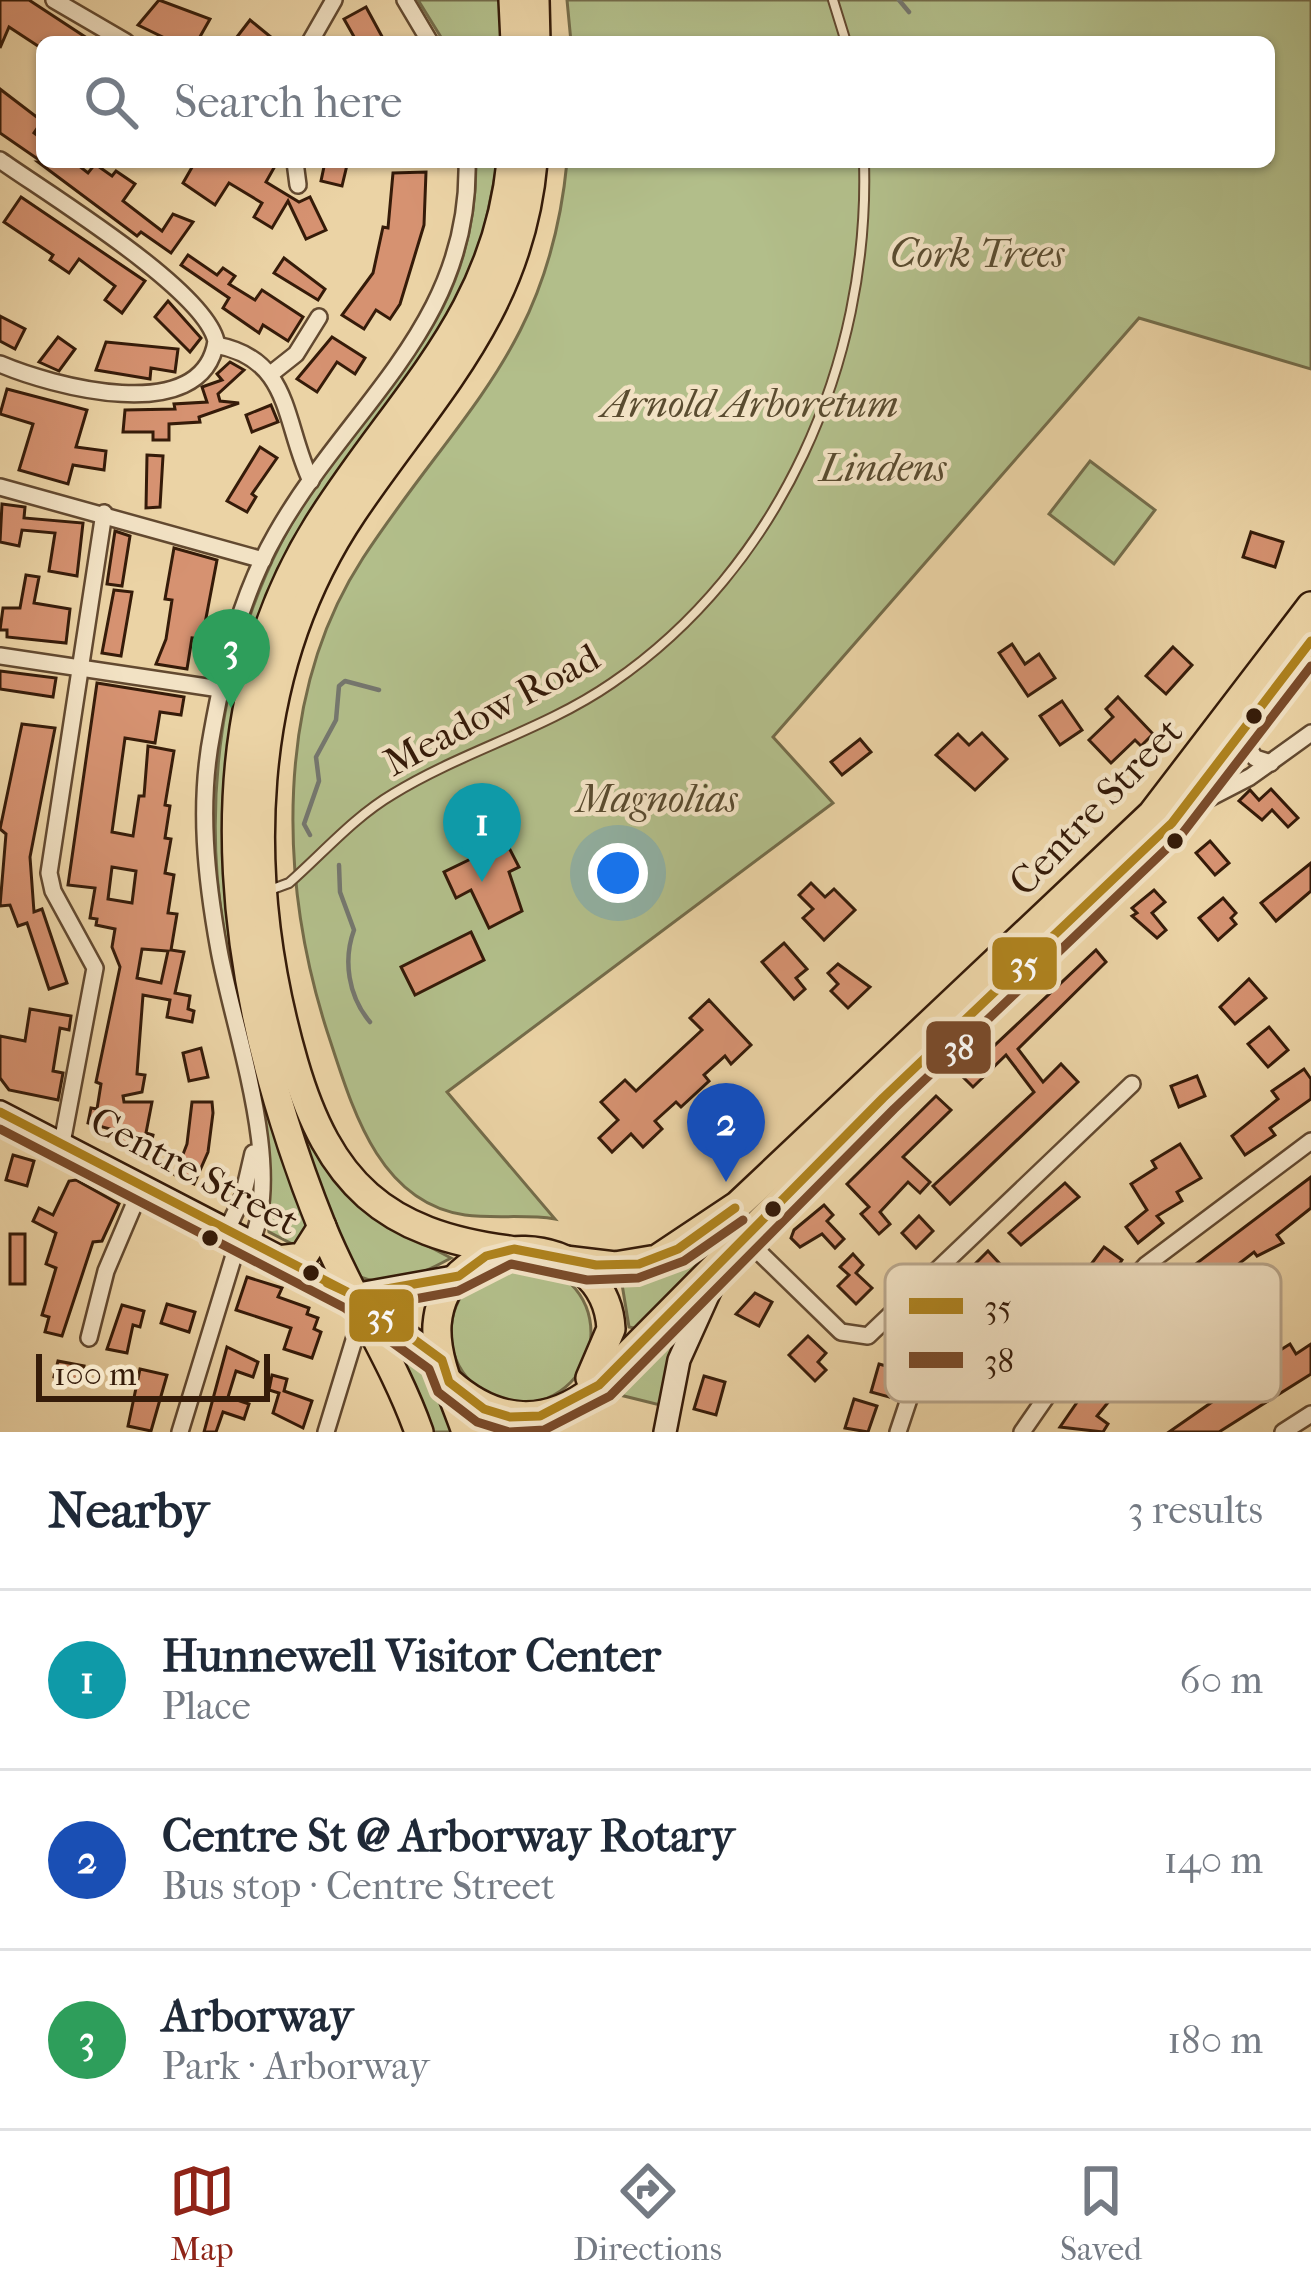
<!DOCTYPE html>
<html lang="en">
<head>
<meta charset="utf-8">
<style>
	:root { --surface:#fff; --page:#f6f6f7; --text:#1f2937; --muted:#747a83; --line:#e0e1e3; --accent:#8f2418 }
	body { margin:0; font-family:"IM FELL French Canon",serif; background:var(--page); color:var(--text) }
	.scale { position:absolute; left:36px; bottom:30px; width:234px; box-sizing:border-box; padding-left:12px; border:6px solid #351b09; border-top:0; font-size:33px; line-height:42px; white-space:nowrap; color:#351b09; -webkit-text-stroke:9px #f2e2c4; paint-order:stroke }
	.you { position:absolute; left:618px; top:873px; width:42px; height:42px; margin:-30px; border:9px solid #fff; border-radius:50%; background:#1a73e8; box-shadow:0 0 0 18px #1a73e833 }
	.badge { display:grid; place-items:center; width:78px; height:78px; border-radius:50%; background:var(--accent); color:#fff; font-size:39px; font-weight:700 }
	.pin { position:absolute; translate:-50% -99px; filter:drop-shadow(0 3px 6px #0008) }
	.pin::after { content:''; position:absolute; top:63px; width:42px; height:36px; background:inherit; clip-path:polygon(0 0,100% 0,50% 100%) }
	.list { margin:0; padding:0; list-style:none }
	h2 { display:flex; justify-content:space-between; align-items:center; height:156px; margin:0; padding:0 48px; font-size:51px }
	h2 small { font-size:39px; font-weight:400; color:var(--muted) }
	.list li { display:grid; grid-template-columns:78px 1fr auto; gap:36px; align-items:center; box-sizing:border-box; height:180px; padding:0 48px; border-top:3px solid var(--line) }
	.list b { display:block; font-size:45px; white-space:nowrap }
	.list p { margin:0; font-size:39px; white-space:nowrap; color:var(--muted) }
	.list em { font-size:39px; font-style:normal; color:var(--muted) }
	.icon { flex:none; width:66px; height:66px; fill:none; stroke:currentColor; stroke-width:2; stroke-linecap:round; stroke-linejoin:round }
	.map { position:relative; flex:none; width:1311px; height:1432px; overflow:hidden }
	.search { position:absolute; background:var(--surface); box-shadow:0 3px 9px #0004; left:36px; right:36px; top:36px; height:132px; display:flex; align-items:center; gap:30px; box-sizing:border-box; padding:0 42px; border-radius:18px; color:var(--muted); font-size:45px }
	.sheet { height:696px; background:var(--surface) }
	nav { display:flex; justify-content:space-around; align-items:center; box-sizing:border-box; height:168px; border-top:3px solid var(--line); background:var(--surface); font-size:33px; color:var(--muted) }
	nav a { display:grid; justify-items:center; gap:6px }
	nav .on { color:var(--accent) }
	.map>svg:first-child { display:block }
</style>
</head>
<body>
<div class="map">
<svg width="1311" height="1432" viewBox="0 0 1311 1432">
	<rect width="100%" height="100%" fill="#ebd3a5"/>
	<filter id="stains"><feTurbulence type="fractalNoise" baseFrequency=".00167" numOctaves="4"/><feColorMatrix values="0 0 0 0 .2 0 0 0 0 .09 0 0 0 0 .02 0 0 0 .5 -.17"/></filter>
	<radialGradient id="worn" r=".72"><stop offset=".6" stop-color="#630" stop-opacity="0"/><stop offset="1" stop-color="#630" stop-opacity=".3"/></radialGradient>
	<!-- green -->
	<g fill="#b2be8a" stroke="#746c4a" stroke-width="3">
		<polygon points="418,0 500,0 502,42 444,42"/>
		<path d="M567 0H1311V369L1139 318 773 737 833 803 447 1092 555 1219C525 1214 495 1219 465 1215 376 1202 351 1103 327 1031 279 881 274 695 363 558 458 413 549 350 567 162H1269V42H571Z"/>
		<path d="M476 162H498L479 254 455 310 295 539 264 607 237 703 311 1230 300 1248 269 1232C262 1190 269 1146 262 1104 252 1044 233 986 223 926 203 798 222 658 281 543 354 401 477 341 476 162Z"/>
		<polygon points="1090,461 1155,510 1114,564 1049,514"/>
		<path d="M310 1142 340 1184 411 1237 451 1258C424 1273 385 1292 355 1274L303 1144Z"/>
		<polygon points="704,1245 712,1253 639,1329 629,1327 621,1278"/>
		<circle cx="521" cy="1333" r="70"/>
		<polygon points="687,1314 660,1405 620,1395"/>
		<polygon points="389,1334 432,1372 455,1432 428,1432"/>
	</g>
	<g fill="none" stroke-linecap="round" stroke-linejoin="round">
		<!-- stream -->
		<g stroke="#75776f" stroke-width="4.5">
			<polyline points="899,0 909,12"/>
			<polyline points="310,835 304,824 319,781 316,757 336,720 339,686 345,681 379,690"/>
			<path d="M339 865 340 892 354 930C343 960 348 996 370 1022"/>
		</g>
	</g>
	<!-- building -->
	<g fill="#d69271" stroke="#351b09" stroke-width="3" fill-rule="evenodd">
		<polygon points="0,0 29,0 93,42 42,42 41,48 9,27 0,48"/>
		<polygon points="159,0 210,19 197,42 173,42 138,25"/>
		<polygon points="366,7 385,42 357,42 344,19"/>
		<polygon points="250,20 277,42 233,42"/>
		<polygon points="0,89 42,121 34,133 42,139 42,162 0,133"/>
		<polygon points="38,162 74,162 88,173 95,164 112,176 116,171 135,184 123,201 162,231 173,214 193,222 171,253 141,232 137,236"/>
		<polygon points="195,162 268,162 275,166 266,182 299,202 310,197 326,230 306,239 288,201 272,228 254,217 262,203 229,183 215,205 183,183"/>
		<polygon points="325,162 347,165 342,186 321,181"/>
		<polygon points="426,172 424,225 400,304 390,319 376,310 364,329 342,315 373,273 383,227 388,228 393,173"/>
		<polygon points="21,197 145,281 122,313 105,300 115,286 79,259 69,273 50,260 53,255 4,222"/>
		<polygon points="188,255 217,275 223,268 235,276 229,284 255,300 262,290 303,317 288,341 263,325 259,333 223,308 229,298 181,265"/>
		<polygon points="284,258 325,289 318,300 274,273"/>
		<polygon points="168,301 201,338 190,352 155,317"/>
		<polygon points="0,316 25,329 15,349 0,341"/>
		<polygon points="58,337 75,349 59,371 39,362"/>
		<polygon points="332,337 365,358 355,374 337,362 317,392 297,379"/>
		<polygon points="106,342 178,349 175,372 151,368 150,379 96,370"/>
		<polygon points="230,362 244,370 218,394 220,401 239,403 199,417 200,422 169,424 169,440 153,440 153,432 123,432 125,410 175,409 174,404 207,402 202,387 222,380 217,374"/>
		<polygon points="7,389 87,410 76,447 106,451 104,470 73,465 68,484 19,470 33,424 0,414"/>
		<polygon points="271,405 278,422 252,432 246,415"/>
		<polygon points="260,447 277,458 252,494 256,497 247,512 227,501"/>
		<polygon points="147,455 163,456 160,507 146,508"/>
		<polygon points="2,504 25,507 24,518 83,523 77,576 49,571 55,533 22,530 19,546 0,542"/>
		<polygon points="115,531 130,536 122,586 107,584"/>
		<polygon points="1251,532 1283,542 1275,567 1243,557"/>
		<polygon points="174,548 217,560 202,639 192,638 187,669 156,664 166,639 172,600 165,599"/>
		<polygon points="26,575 39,577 34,603 70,609 66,643 7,637 7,630 0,630 3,608 20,608"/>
		<polygon points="114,590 132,592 121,656 102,653"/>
		<polygon points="1012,644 1025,664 1039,654 1055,678 1028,696 999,653"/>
		<polygon points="1173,647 1192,665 1166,694 1146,676"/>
		<polygon points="0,671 56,678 53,697 0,689"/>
		<path d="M97 683 184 697 181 715 160 712 155 743 125 738 112 832 133 836 139 796H144L148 746 174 751 165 805 170 806 165 838 171 839 165 873 174 875 168 913 177 914 171 950 184 952 175 993 190 996 188 1009 194 1011 192 1022 167 1017 170 1000 143 995 137 1074 145 1075 142 1092 123 1096 124 1102H152L146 1133 153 1135 150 1149 119 1143 121 1132 88 1123 91 1108 97 1109 101 1084 96 1082 120 967 112 947 115 929 96 925 97 919 90 918 95 888 68 885ZM112 867 136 871 132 903 108 899ZM142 949 168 951 161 983 137 978Z"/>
		<polygon points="1118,697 1153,734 1141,746 1135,740 1111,763 1089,740 1113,717 1106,709"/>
		<polygon points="1062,701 1082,730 1060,745 1040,716"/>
		<polygon points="22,724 55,728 30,857 34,912 42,909 67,983 49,989 27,923 18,926 10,905 0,906 6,834 0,829"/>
		<polygon points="982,733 1007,759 975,790 936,755 958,734 969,745"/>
		<polygon points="860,739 871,752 842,775 831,762"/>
		<polygon points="1271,789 1298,818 1288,827 1272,810 1262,820 1239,801 1250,790 1259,800"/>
		<polygon points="1210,841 1229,863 1215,875 1196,853"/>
		<polygon points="506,842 519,867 509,872 522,911 489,928 471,890 456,898 444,872"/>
		<polygon points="1311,863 1311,891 1276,921 1261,903"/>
		<polygon points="811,883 825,897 834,889 855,910 824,940 803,918 813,909 799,895"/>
		<polygon points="1154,890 1165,902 1152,913 1166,930 1157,938 1132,916 1137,913 1132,908"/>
		<polygon points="1223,898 1236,913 1231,918 1236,924 1218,940 1199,918"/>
		<polygon points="471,932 484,960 415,995 401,967"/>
		<polygon points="784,943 807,969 796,978 805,989 794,999 762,962"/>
		<polygon points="1096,950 1106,962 1018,1049 1043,1082 1061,1064 1078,1082 950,1204 933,1186 1034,1092 1006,1055 973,1087 962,1076"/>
		<polygon points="838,964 870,987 848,1008 831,991 838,984 828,973"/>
		<polygon points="1249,979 1266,998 1235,1024 1220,1007"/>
		<polygon points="709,1000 751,1045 731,1064 725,1056 704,1075 709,1081 681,1107 676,1102 655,1121 662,1129 643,1147 631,1134 612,1152 599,1138 618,1120 601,1102 625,1080 636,1091 702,1030 690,1018"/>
		<polygon points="30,1009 71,1016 69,1030 60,1028 53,1071 63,1073 58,1100 9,1090 0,1078 0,1036 25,1041"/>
		<polygon points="1269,1027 1288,1050 1268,1067 1248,1044"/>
		<polygon points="201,1048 208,1077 189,1081 183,1053"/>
		<polygon points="1304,1069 1311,1079 1311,1099 1270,1128 1275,1135 1245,1155 1232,1136 1278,1099 1272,1091"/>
		<polygon points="1197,1076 1205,1096 1179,1107 1171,1086"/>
		<polygon points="936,1096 951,1110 903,1157 930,1182 920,1193 908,1182 880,1212 890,1224 879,1234 861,1214 869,1207 847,1184"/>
		<polygon points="192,1102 212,1102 213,1113 208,1152 194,1184 175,1175 187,1144"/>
		<polygon points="1180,1144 1201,1178 1177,1192 1182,1201 1157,1216 1163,1223 1138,1243 1126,1227 1147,1210 1131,1184 1156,1168 1152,1161"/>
		<polygon points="13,1155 34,1161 27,1186 6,1180"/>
		<polygon points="1311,1177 1311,1208 1277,1235 1283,1243 1257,1256 1254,1252 1232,1269 1238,1277 1190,1307 1174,1287 1193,1266"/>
		<polygon points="76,1180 119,1204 102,1241 93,1242 62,1336 45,1332 49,1317 42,1315 56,1268 46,1264 56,1233 33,1221 39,1208 53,1215 69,1181"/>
		<polygon points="1065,1183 1079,1197 1021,1245 1009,1233"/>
		<polygon points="824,1205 833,1215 827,1221 844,1239 835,1248 822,1234 800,1247 791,1238 794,1230"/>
		<polygon points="919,1216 933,1231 916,1248 902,1233"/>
		<rect x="10" y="1234" width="15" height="50"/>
		<polygon points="1104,1247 1122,1260 1106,1286 1086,1271"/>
		<polygon points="988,1251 1000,1264 982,1282 970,1269"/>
		<polygon points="853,1254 863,1265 856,1273 872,1288 856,1304 838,1286 849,1275 840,1267"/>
		<polygon points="247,1277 282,1288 278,1297 309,1308 307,1314 318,1318 314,1329 321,1332 312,1358 284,1349 291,1328 236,1310"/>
		<polygon points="755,1293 772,1302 759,1326 736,1314"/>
		<polygon points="1168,1293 1188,1308 1163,1333 1161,1339 1168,1345 1157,1357 1150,1351 1129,1377 1136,1383 1126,1395 1119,1389 1097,1416 1108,1424 1103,1432 1060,1427 1089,1385"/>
		<polygon points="167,1304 195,1312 189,1332 161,1323"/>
		<polygon points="122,1305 144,1311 140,1327 133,1325 127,1353 107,1349"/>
		<polygon points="808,1336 826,1353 818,1362 826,1370 815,1381 789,1355"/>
		<polygon points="1290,1344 1296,1354 1311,1344 1311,1374 1219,1432 1169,1432 1248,1377 1251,1382 1280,1364 1274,1354"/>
		<polygon points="227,1347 258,1362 253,1377 236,1371 228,1397 249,1404 244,1419 223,1412 216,1432 204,1432"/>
		<polygon points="58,1361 84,1366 80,1383 54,1377"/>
		<polygon points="879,1364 897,1369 889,1397 871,1392"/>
		<polygon points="140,1369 167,1375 151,1431 128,1426"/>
		<polygon points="272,1375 287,1379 284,1391 312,1401 303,1428 273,1413 279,1393 269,1390"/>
		<polygon points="704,1376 725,1382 716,1415 694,1409"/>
		<polygon points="854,1399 877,1406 868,1432 845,1428"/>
	</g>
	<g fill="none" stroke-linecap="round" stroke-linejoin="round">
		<defs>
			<g id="lane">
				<polyline points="833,0 846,42"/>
				<path d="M270 890 289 883C323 853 354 817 393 794 463 751 544 730 612 683 780 568 870 362 864 162"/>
			</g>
			<g id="street">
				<polyline points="54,0 126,42"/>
				<polyline points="405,0 430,42"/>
				<polyline points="310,42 334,0"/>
				<path d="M0 160C48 194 204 289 216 341 203 429 49 385 0 364"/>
				<polyline points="295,162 298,185"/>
				<path d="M216 345C292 359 283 422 311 481"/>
				<polyline points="272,373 296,354 319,317"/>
				<polyline points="0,487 263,560"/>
				<polyline points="0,656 220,689"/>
				<polyline points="1241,737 1255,758 1271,763"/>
				<polyline points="1192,807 1250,777 1311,733"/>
				<polyline points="62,1143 95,968 53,891 49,873 104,513"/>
				<polyline points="723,1217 841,1332 868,1336 1132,1084"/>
				<polyline points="226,1232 243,1196 253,1153"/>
				<path d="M250 1244C286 1172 233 1028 219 950 206 878 198 805 212 733 224 665 241 595 276 534 349 405 471 325 467 162"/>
				<polyline points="89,1338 106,1271 142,1186"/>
				<polyline points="180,1432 239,1239"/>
				<polyline points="326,1432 362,1314"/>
				<polyline points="898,1432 934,1324 932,1308 918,1289"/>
				<polyline points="1022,1432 1110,1305 1146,1265 1311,1141"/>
				<polyline points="1283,1432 1311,1414"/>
			</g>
			<g id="secondary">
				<polyline points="0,1112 353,1295 442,1360"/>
				<polyline points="353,1295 459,1276"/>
				<polyline points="665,1432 679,1360 720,1269"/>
			</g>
			<g id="highway">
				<polyline points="513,0 515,42"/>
				<polyline points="535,0 536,42"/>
				<path d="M509 1250C384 1234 329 1183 294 1063 241 880 244 674 353 512 433 394 520 312 533 162"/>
				<polyline points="278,1260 303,1257 322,1227"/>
				<polyline points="565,1260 615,1266 657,1259 738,1205 1152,814 1311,606"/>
				<path d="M449 1382C494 1422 543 1429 593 1390L883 1098 1172 823 1311 641"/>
				<path d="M419 1432C394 1361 350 1297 322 1227 234 1008 186 737 318 525 396 400 496 318 511 162"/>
				<path d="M466 1432C455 1399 435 1361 437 1325 445 1222 606 1228 611 1329L590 1378"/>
			</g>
		</defs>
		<!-- lane casing -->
		<use href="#lane" stroke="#624930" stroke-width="12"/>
		<!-- street casing -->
		<use href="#street" stroke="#624930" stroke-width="20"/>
		<!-- secondary casing -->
		<use href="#secondary" stroke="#351b09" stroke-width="26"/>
		<!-- highway casing -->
		<use href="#highway" stroke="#351b09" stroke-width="32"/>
		<!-- lane -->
		<use href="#lane" stroke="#f2e2c4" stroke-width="8"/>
		<!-- street -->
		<use href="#street" stroke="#f2e2c4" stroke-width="15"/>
		<!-- secondary -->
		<use href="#secondary" stroke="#f2e2c4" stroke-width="21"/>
		<!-- highway -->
		<use href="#highway" stroke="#ebd3a5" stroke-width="27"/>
		<defs>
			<g id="bus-1">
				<polyline points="0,1112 353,1295 442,1360 449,1382 484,1409 510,1417 540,1416 599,1385 883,1098 1172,823 1311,641"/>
				<polyline points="327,1283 353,1295 459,1276 486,1256 514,1249 596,1265 639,1264 678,1249 735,1208"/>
			</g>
			<g id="bus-2">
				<polyline points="0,1129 345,1308 429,1369 438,1392 477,1422 509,1432 544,1430 610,1396 894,1109 1182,834 1311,666"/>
				<polyline points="355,1310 458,1291 511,1264 587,1280 638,1278 684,1261 743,1220"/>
			</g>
		</defs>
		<!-- bus-1 casing -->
		<use href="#bus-1" stroke="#f2e2c4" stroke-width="18"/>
		<!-- bus-2 casing -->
		<use href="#bus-2" stroke="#f2e2c4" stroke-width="18"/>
		<!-- bus-1 -->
		<use href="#bus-1" stroke="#ae821e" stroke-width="9"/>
		<!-- bus-2 -->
		<use href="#bus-2" stroke="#7a4b2a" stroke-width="9"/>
	</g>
	<!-- markers -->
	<g fill="#351b09" stroke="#f2e2c4" stroke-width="4.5">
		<circle cx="1254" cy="716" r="10"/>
		<circle cx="1175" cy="841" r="10"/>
		<circle cx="773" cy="1209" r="10"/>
		<circle cx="210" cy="1238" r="10"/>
		<circle cx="311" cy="1273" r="10"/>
	</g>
	<g text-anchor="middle" stroke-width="9" stroke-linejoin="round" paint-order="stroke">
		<!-- park labels -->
		<g font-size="39" font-style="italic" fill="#5a4c30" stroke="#f2e2c4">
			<text x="977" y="267">Cork Trees</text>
			<text x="750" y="417">Arnold Arboretum</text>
			<text x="883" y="481">Lindens</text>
			<text x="657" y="812">Magnolias</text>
		</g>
		<!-- street labels -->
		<g font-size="39" fill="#351b09" stroke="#f2e2c4">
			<text transform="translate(491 709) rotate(-28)" y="14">Meadow Road</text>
			<text transform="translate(1095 806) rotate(-46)" y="14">Centre Street</text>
			<text transform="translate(195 1170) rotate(28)" y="14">Centre Street</text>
		</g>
	</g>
	<!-- legend -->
	<rect x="885" y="1264" width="396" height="138" rx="18" fill="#f2e2c4" stroke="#b9a68c" stroke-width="3"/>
	<rect x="909" y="1298" width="54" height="16" fill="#ae821e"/>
	<rect x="909" y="1352" width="54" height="16" fill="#7a4b2a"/>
	<g font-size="33" fill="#351b09">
		<text x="984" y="1318">35</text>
		<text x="984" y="1372">38</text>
	</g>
	<g stroke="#f2e2c4" stroke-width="4.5">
		<rect x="990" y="935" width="69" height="57" rx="12" fill="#ae821e"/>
		<rect x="924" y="1019" width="69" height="57" rx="12" fill="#7a4b2a"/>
		<rect x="347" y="1287" width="69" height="57" rx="12" fill="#ae821e"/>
	</g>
	<g font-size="33" text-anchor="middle" font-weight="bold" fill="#fff">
		<text x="1024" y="975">35</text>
		<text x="959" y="1059">38</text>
		<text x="381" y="1327">35</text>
	</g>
	<rect width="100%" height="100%" filter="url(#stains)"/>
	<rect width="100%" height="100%" fill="url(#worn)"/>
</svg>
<div class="scale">100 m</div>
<div class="you"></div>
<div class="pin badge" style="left:482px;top:882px;background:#0f9aa8">1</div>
<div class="pin badge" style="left:726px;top:1182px;background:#1a4fb4">2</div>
<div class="pin badge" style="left:231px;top:708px;background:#2e9e5b">3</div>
<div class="search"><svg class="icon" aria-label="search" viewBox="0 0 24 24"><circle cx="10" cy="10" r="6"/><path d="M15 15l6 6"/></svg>Search here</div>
</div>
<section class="sheet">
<h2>Nearby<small>3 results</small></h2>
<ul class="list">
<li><span class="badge" style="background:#0f9aa8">1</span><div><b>Hunnewell Visitor Center</b><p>Place</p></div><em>60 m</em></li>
<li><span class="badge" style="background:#1a4fb4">2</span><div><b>Centre St @ Arborway Rotary</b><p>Bus stop · Centre Street</p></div><em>140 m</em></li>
<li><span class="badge" style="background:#2e9e5b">3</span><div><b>Arborway</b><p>Park · Arborway</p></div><em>180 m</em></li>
</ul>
</section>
<nav>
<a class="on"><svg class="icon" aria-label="map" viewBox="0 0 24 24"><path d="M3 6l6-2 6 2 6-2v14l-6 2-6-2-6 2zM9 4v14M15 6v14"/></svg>Map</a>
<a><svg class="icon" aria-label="directions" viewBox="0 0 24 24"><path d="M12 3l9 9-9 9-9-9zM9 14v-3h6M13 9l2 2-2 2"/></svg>Directions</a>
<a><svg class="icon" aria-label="saved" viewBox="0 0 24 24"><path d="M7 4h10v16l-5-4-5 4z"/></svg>Saved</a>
</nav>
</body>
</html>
